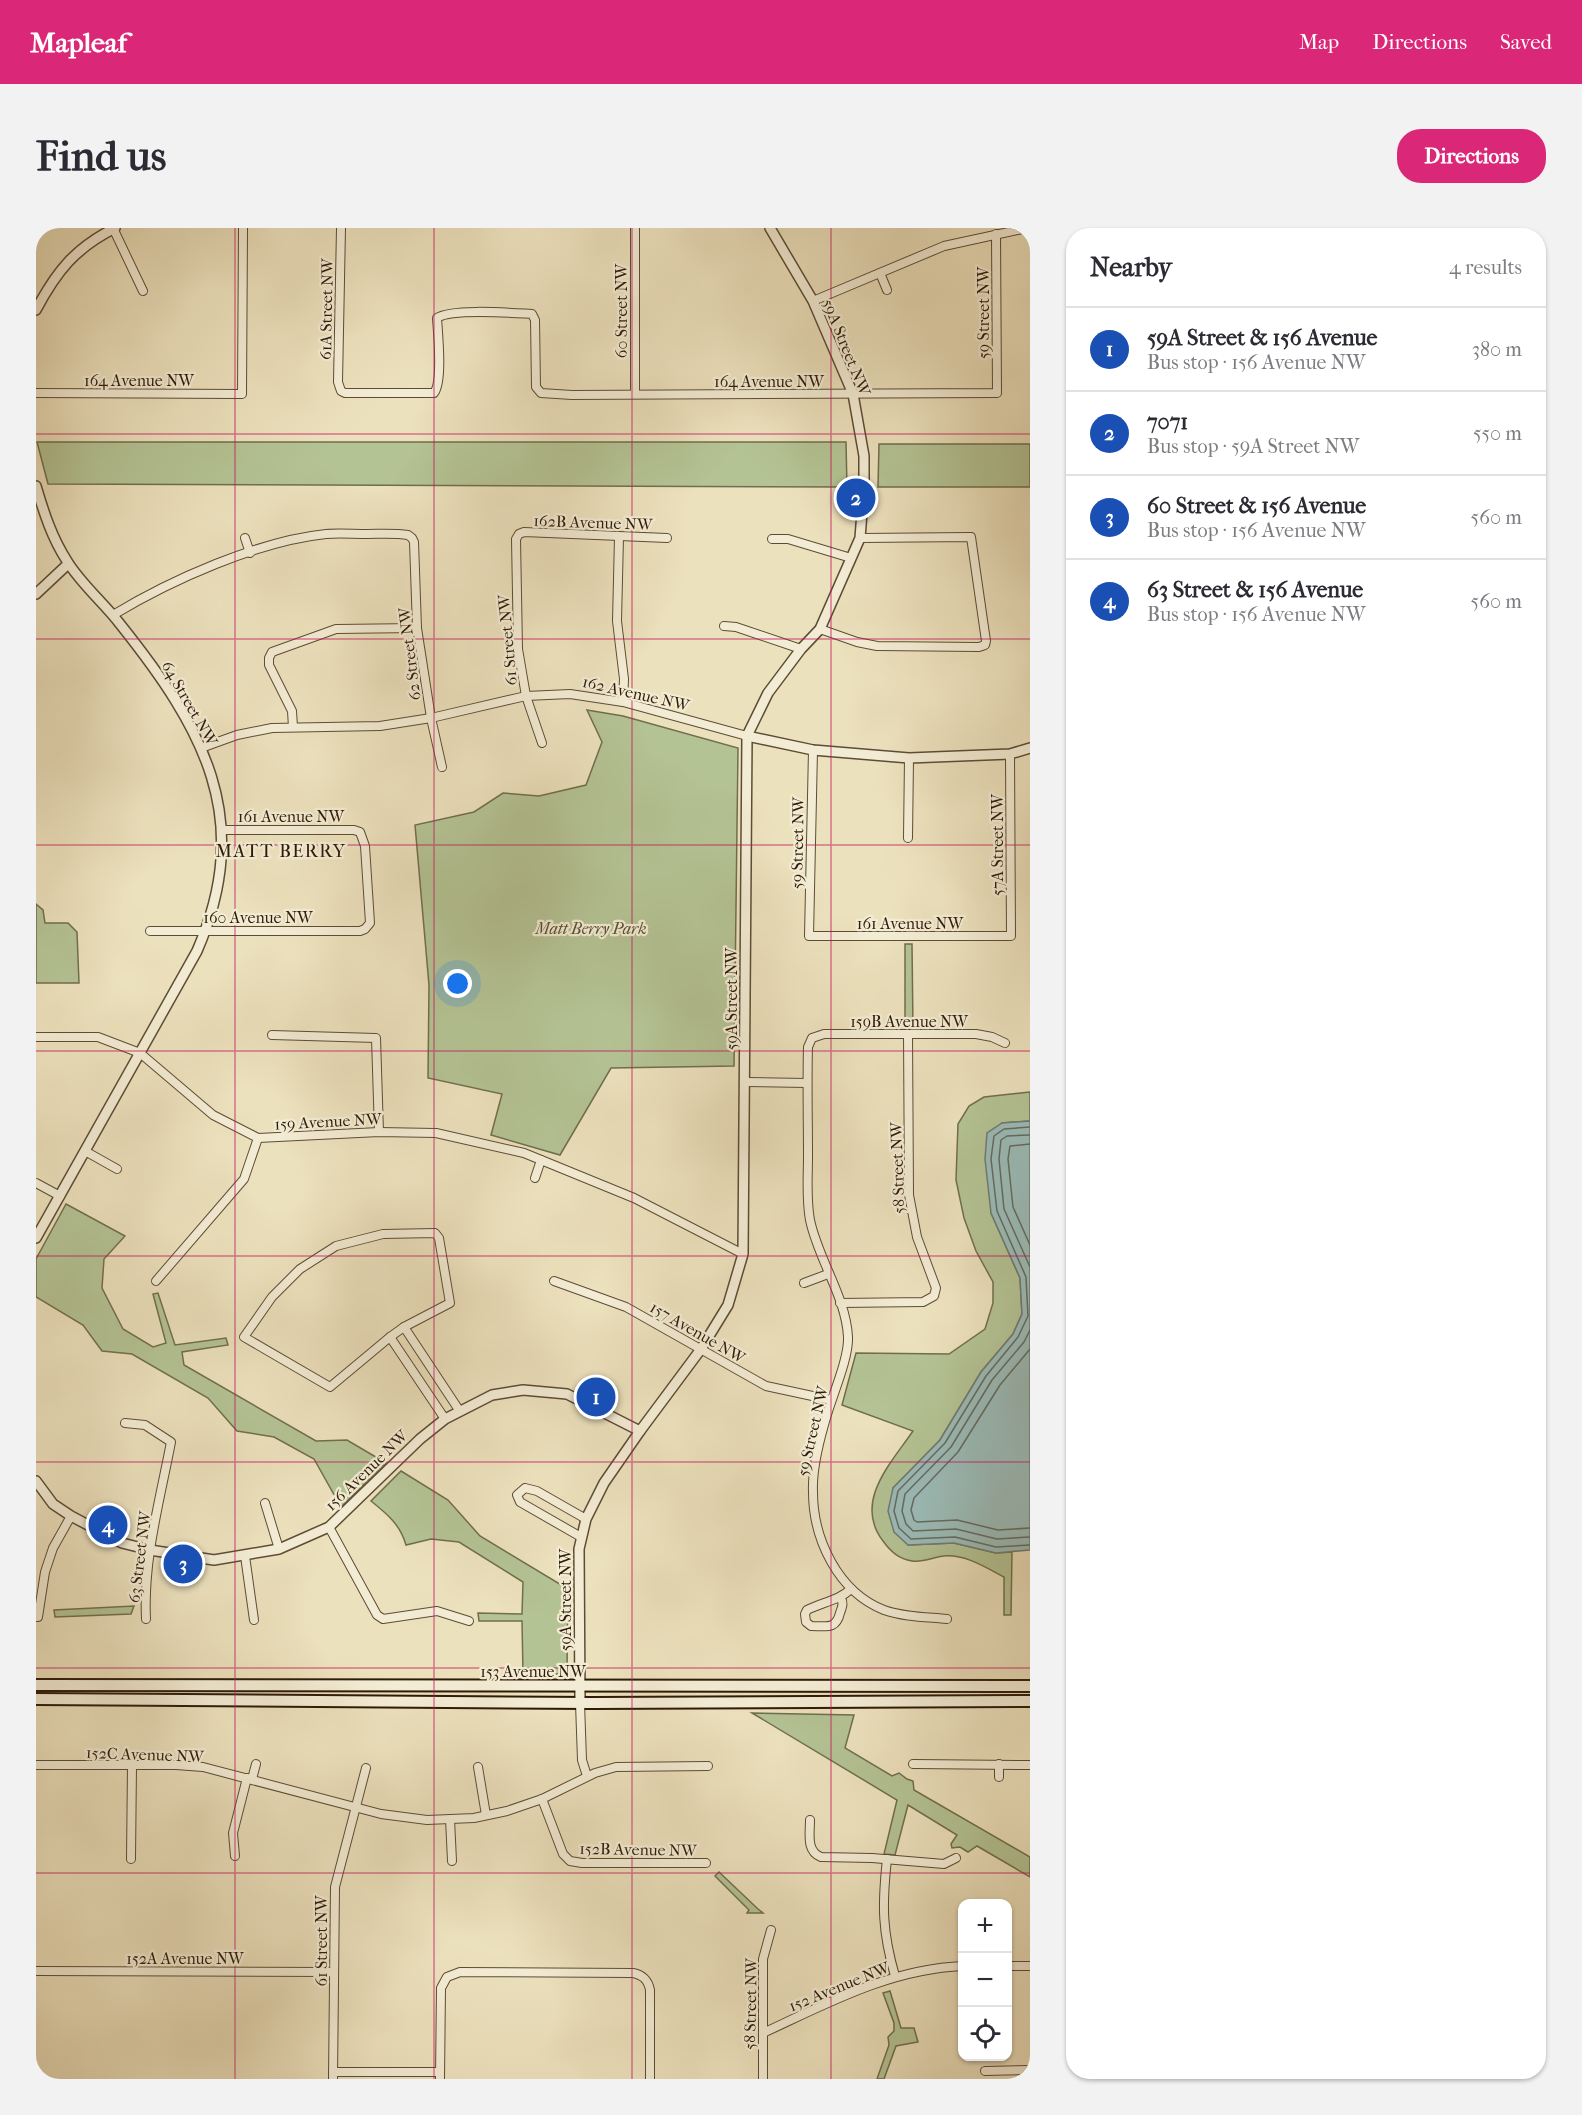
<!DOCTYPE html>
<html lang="en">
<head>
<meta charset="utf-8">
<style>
	:root { --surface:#fff; --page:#f2f2f3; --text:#2b2b33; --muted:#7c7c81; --line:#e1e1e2; --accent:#db2777 }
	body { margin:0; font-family:"IM FELL French Canon",serif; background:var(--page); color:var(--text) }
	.controls { position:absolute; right:18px; bottom:18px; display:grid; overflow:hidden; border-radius:12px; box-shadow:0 2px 4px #0004 }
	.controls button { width:54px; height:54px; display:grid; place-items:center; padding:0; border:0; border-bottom:2px solid var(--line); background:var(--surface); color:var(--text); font:30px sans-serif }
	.you { position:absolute; left:422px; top:756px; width:21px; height:21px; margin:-15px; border:4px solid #fff; border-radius:50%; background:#1a73e8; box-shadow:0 0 0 9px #1a73e833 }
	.badge { display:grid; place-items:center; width:39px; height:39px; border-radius:50%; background:var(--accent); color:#fff; font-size:20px; font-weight:700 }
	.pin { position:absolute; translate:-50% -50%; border:3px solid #fff; box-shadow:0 2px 6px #0006 }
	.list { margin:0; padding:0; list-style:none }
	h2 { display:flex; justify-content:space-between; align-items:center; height:78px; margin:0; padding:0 24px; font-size:26px }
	h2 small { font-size:20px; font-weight:400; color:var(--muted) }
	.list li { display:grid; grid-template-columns:39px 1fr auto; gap:18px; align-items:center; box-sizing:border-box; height:84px; padding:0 24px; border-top:2px solid var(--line) }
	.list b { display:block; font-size:22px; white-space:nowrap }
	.list p { margin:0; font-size:20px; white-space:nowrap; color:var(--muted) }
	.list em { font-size:20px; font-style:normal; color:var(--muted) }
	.icon { flex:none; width:33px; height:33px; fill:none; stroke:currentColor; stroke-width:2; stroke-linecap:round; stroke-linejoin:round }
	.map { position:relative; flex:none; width:994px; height:1851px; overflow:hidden; border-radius:24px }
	header { display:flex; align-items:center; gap:36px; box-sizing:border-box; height:84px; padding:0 30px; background:var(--accent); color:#fff }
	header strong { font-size:28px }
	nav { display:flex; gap:33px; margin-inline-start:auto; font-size:21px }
	.intro { display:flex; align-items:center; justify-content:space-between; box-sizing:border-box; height:144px; padding:0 36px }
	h1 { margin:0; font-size:42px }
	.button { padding:15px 27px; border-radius:24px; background:var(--accent); color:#fff; font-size:21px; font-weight:700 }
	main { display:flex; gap:36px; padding:0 36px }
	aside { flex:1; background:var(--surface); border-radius:24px; box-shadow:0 2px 4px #0004 }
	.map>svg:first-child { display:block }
</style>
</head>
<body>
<header>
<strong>Mapleaf</strong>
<nav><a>Map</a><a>Directions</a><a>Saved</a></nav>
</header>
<div class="intro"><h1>Find us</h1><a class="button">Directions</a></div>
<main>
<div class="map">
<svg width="994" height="1851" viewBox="0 0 994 1851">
	<rect width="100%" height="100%" fill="#ece1bd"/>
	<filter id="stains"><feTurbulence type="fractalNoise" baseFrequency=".00333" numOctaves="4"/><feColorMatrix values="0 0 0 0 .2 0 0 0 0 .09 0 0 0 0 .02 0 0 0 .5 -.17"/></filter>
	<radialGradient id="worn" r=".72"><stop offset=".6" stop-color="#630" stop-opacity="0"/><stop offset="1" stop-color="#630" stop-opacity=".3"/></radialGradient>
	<!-- green -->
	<g fill="#b4c394" stroke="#706e4e" stroke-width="1.5">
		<polygon points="1,214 810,214 811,259 12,256"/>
		<polygon points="843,216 994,216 994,259 842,259"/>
		<polygon points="551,482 587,488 702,520 698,838 575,840 524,927 455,907 466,866 392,850 393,757 379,597 438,584 467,565 503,568 550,557 566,514"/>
		<polygon points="0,676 7,682 9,695 32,695 41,704 43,755 0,755"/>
		<polygon points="869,716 876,716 877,800 869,800"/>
		<path d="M994 864V893L966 895 955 985 984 1050 986 1086 977 1106 945 1144 904 1212 857 1260 872 1317 918 1315 960 1325 976 1324 975 1387H968V1349C949 1339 929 1326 908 1328 898 1329 886 1335 876 1333 863 1331 855 1324 847 1313 817 1274 855 1235 877 1203L806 1177 820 1125 913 1126 949 1101 957 1075V1054L940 1023 928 990 920 952 922 896 933 878 948 869Z"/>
		<polygon points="30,976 89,1008 68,1031 66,1060 87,1101 117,1119 130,1115 117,1066 122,1065 139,1117 190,1110 192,1117 146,1124 148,1137 280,1213 311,1212 350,1235 305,1279 278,1231 238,1209 201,1203 172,1170 96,1126 66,1123 47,1097 0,1069 0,1031"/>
		<path d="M365 1243 412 1272 444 1308 532 1361 531 1443 529 1446H487L486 1393H443L442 1385 486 1386 487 1354 423 1314 395 1311 370 1317C364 1296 351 1286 335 1273Z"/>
		<polygon points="98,1378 95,1386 19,1389 18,1382"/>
		<polygon points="716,1485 818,1487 809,1520 856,1548 863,1545 871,1551 877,1553 878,1562 994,1629 994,1649 941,1618 932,1624 924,1619 916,1620 915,1616 921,1607 872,1577 859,1627 848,1626 861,1572"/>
		<polygon points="683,1644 722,1681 727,1685 711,1685 713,1682 679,1648"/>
		<polygon points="854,1763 865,1800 878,1800 882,1814 860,1818 848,1851 841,1851 853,1817 852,1809 858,1803 858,1795 847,1765"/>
	</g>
	<!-- water -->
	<polygon fill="#9bbcb9" stroke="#6f7b72" stroke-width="1.5" points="994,893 994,1322 960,1325 918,1315 872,1317 858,1304 852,1283 857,1260 904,1212 945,1144 977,1106 986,1086 984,1050 955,985 949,931 951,905 966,895"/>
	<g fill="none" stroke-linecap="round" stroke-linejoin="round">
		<!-- shore -->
		<g stroke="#646b60" stroke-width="1.5">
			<polyline points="994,899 968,901 958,908 955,931 961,983 990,1049 992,1088 982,1109 950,1148 909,1215 862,1263 858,1283 863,1300 875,1311 919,1309 960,1319 994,1317"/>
			<polyline points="994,907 971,908 965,912 963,931 968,981 994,1039"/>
			<polyline points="994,916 974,918 972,931 977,979 994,1017"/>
			<polyline points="994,1102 988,1114 956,1152 915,1219 869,1266 866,1283 870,1296 877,1303 920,1301 961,1311 994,1309"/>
			<polyline points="994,1121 964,1157 922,1224 878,1270 875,1282 878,1292 881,1294 921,1292 962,1302 994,1300"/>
		</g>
		<defs>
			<g id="minor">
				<polyline points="77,0 107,63"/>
				<path d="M305 0 302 154 305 163 309 165H398C407 154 402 106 401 90 415 80 477 85 496 86L499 92 500 159 505 165 536 167 961 165 960 6"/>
				<polyline points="599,0 599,166"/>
				<polyline points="844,45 851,62"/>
				<polyline points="777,73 908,18 991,0"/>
				<polyline points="0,165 206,166 207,0"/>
				<polyline points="583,309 581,393 588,451 587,474"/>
				<polyline points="209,310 214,325"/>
				<polyline points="736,311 752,311 815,330"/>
				<path d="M77 387C135 352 222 313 290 306 303 305 317 306 331 306 345 306 359 305 372 307L376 310 378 314 381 400 395 490 406 539"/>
				<polyline points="688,398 700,399 765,421"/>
				<polyline points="784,401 821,414 841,418 943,419 949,417 950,413 935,309 824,310"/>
				<polyline points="257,499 256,483 233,437 233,430 236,424 300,401 381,400"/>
				<polyline points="506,515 490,468 482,421 480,311 483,306 488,304 631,310"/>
				<polyline points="165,520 201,507 236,500 344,498 395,490 490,468 534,466 587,474 711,508"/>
				<polyline points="777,522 773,708 975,708 974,526"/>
				<polyline points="872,610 873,530"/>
				<polyline points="114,703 324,703 329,701 334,695 329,618 324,604 318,602 186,602"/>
				<polyline points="236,807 340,810 343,904"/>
				<polyline points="0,809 62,809 104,825 177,887 222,910 343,904 400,905 488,925 598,970 707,1026"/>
				<polyline points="709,854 771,855"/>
				<polyline points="49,923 81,941"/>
				<polyline points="499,950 505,932"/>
				<polyline points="0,955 24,968"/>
				<polygon points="399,1005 403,1010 414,1075 368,1099 354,1109 294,1159 208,1109 236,1069 264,1041 300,1018 347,1006"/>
				<polyline points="120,1053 208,951 222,910"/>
				<polyline points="518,1053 590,1079 730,1158 795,1172"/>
				<polyline points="768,1055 792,1046"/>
				<polyline points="804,1075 887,1074 898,1068 900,1060 881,1009 873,967 872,806"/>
				<polyline points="368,1099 423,1182"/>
				<polyline points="354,1109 409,1191"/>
				<path d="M89 1195 109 1197 135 1214C124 1272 107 1332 110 1391"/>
				<polyline points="229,1275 243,1321"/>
				<polyline points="293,1299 341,1387 347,1391 401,1383 433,1393"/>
				<polyline points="545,1309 484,1274 481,1267 489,1260 501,1263 550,1291"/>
				<polyline points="209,1328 218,1392"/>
				<path d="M805 1370C808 1376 806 1379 804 1385 800 1402 790 1398 775 1398L770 1394 769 1386 771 1382C786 1374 802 1373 815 1361"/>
				<polyline points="0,1389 2,1389 9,1344 17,1320 35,1288"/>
				<path d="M911 1391C890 1389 868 1389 848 1382 802 1364 777 1311 777 1264 776 1242 782 1218 788 1197 794 1172 813 1132 812 1109 810 1069 782 1031 774 992 770 971 772 949 772 928 772 892 771 855 772 819L776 810 788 806H940L956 809 969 815"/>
				<polyline points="544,1475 546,1532 551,1548"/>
				<polyline points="877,1536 994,1537"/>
				<polyline points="963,1536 963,1549"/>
				<polyline points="0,1537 140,1537 167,1539 345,1586 391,1592 438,1590 471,1583 506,1571 559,1545 580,1539 672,1538"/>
				<polyline points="442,1539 450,1587"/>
				<polyline points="216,1551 220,1536"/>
				<polyline points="506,1571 527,1626 534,1633 546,1635 670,1635"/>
				<polyline points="414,1591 416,1633"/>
				<path d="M774 1592C774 1606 770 1623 785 1629L836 1630 908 1636 920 1630"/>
				<polyline points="199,1628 197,1605 211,1550"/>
				<polyline points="95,1631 96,1537"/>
				<path d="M851 1631C846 1677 846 1703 859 1748"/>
				<polyline points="972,1738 994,1738"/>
				<polyline points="0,1743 298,1744"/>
				<path d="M727 1805C792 1775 854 1741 927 1738"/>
				<polyline points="949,1843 994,1842"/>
				<polyline points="297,1844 404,1844"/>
				<polyline points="297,1851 299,1659 330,1540"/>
				<path d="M404 1851 405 1760 411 1749 424 1744 597 1745C607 1747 612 1752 614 1762V1851"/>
				<polyline points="727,1851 727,1731 735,1702"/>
			</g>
			<g id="tertiary">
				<path d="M0 82C20 44 39 20 79 0"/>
				<path d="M0 258C8 285 16 310 31 333 45 356 68 375 84 396 167 500 219 590 161 723L0 1010"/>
				<polyline points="0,366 32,336"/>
				<polyline points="711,508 777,522 873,530 974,526 994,520"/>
				<polyline points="0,1253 17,1276 35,1288 86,1315 114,1322 178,1332 243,1321 293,1299 384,1211 409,1191 456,1167 487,1162 531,1166 604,1203"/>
				<polyline points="544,1475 543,1321 550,1291 568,1255 604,1203 665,1121 692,1077 707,1026 711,508 732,465 765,421 784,401 824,310 828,259 828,228 817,166 777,73 734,0"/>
			</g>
			<g id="secondary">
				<polyline points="0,1457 994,1458"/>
				<polyline points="0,1471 556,1475 994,1473"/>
			</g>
		</defs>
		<!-- minor casing -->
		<use href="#minor" stroke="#5d4c35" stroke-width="10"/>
		<!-- tertiary casing -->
		<use href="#tertiary" stroke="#5d4c35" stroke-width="12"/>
		<!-- secondary casing -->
		<use href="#secondary" stroke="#2d1a08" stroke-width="14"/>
		<!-- minor -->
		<use href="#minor" stroke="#f3ecd4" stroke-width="8"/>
		<!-- tertiary -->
		<use href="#tertiary" stroke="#f3ecd4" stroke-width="9"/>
		<!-- secondary -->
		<use href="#secondary" stroke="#f3ecd4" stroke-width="10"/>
	</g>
	<!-- grid -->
	<path fill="none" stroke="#c2185b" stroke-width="1.5" stroke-opacity="0.55" d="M199 0V1851M398 0V1851M596 0V1851M795 0V1851M0 206H994M0 411H994M0 617H994M0 823H994M0 1028H994M0 1234H994M0 1440H994M0 1645H994"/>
	<g text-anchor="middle" stroke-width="4.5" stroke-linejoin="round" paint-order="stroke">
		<!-- street labels -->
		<g font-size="16" fill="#2d1a08" stroke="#f3ecd4">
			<text transform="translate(290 81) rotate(-89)" y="6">61A Street NW</text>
			<text transform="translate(585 83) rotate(-90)" y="6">60 Street NW</text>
			<text transform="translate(947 85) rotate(-90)" y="6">59 Street NW</text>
			<text transform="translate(811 119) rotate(68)" y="6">59A Street NW</text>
			<text x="103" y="158">164 Avenue NW</text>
			<text x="733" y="159">164 Avenue NW</text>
			<text transform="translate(557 294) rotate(2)" y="6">162B Avenue NW</text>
			<text transform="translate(471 412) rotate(-95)" y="6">61 Street NW</text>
			<text transform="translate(373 426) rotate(-97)" y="6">62 Street NW</text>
			<text transform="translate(600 465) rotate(13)" y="6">162 Avenue NW</text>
			<text transform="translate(154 475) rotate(60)" y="6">64 Street NW</text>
			<text x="255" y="594">161 Avenue NW</text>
			<text transform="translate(761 615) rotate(-89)" y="6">59 Street NW</text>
			<text transform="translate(961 617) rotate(-90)" y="6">57A Street NW</text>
			<text x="222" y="695">160 Avenue NW</text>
			<text x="874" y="701">161 Avenue NW</text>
			<text transform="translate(695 771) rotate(-90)" y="6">59A Street NW</text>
			<text x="873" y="799">159B Avenue NW</text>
			<text transform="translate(292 893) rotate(-3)" y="6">159 Avenue NW</text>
			<text transform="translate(861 940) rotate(-92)" y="6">58 Street NW</text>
			<text transform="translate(662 1104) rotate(30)" y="6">157 Avenue NW</text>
			<text transform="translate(776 1203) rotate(-77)" y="6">59 Street NW</text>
			<text transform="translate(330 1242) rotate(-44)" y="6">156 Avenue NW</text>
			<text transform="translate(103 1329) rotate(-83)" y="6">63 Street NW</text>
			<text transform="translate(529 1372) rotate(-90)" y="6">59A Street NW</text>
			<text x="497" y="1449">153 Avenue NW</text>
			<text transform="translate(109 1526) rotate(2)" y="6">152C Avenue NW</text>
			<text transform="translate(602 1621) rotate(1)" y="6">152B Avenue NW</text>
			<text transform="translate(285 1713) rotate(-90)" y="6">61 Street NW</text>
			<text x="149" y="1736">152A Avenue NW</text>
			<text transform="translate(803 1758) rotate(-22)" y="6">152 Avenue NW</text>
			<text transform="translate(714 1776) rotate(-89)" y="6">58 Street NW</text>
		</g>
		<!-- park labels -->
		<g font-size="16" font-style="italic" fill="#564d32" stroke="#f3ecd4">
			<text x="555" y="706">Matt Berry Park</text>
		</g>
		<!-- neighbourhood labels -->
		<g font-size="18" letter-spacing="1.5" fill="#2d1a08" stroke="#f3ecd4">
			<text x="245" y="629">MATT BERRY</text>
		</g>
	</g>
	<rect width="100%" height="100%" filter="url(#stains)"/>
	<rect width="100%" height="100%" fill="url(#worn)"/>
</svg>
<div class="controls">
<button>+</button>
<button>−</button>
<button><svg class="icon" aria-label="locate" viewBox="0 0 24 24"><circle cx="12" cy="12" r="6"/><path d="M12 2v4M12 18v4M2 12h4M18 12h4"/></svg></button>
</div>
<div class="you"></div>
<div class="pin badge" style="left:560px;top:1169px;background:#1a4fb4">1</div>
<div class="pin badge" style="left:820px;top:270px;background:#1a4fb4">2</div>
<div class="pin badge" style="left:147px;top:1336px;background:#1a4fb4">3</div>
<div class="pin badge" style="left:72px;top:1297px;background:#1a4fb4">4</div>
</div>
<aside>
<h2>Nearby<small>4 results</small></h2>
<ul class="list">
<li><span class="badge" style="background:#1a4fb4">1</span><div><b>59A Street &amp; 156 Avenue</b><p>Bus stop · 156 Avenue NW</p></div><em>380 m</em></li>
<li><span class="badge" style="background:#1a4fb4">2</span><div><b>7071</b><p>Bus stop · 59A Street NW</p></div><em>550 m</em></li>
<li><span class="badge" style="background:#1a4fb4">3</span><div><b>60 Street &amp; 156 Avenue</b><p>Bus stop · 156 Avenue NW</p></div><em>560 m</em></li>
<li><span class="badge" style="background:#1a4fb4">4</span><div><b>63 Street &amp; 156 Avenue</b><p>Bus stop · 156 Avenue NW</p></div><em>560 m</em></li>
</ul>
</aside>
</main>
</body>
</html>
